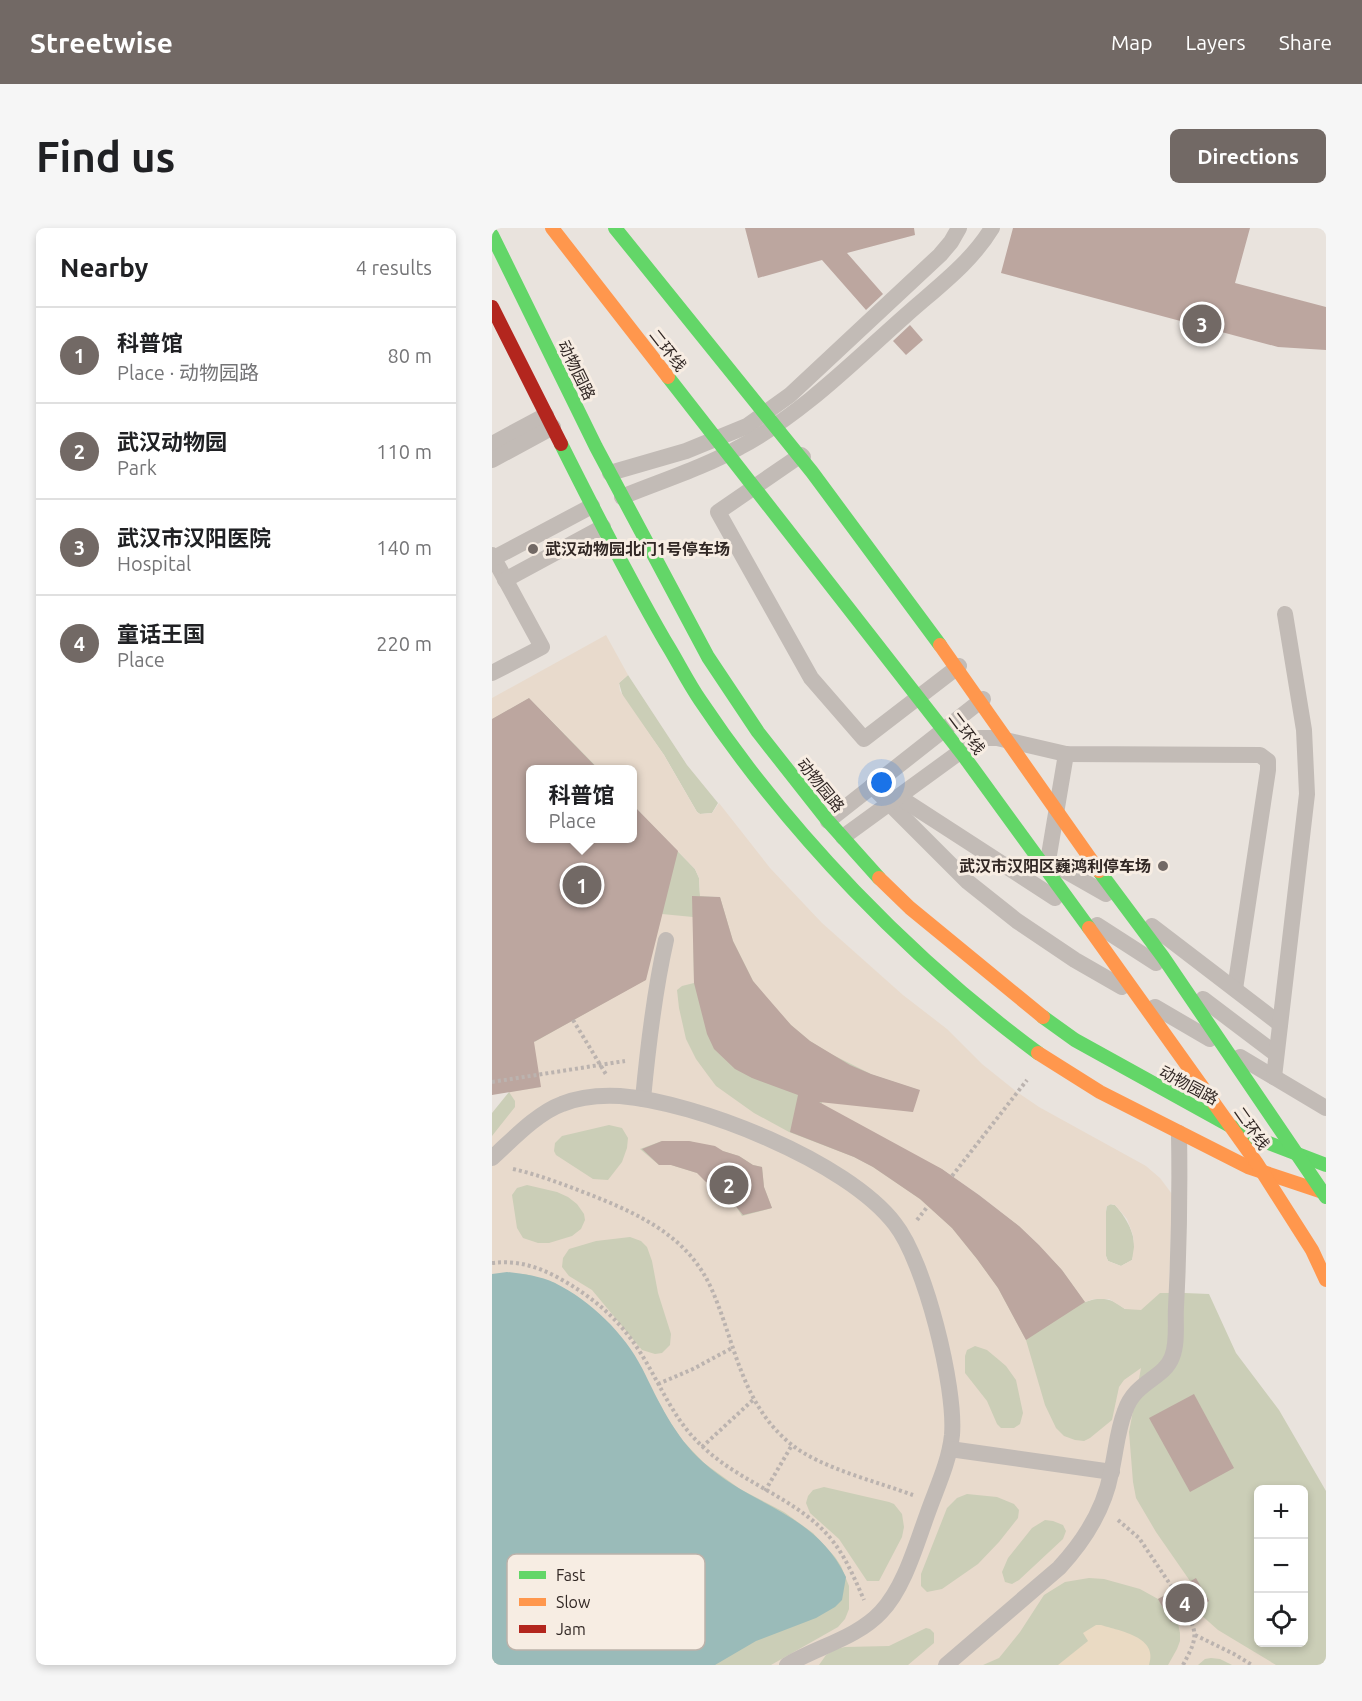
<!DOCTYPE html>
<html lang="en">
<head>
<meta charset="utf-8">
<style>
	:root { --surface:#fff; --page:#f6f6f6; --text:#202124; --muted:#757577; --line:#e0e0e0; --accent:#726965 }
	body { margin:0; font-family:Ubuntu,"Noto Sans SC",sans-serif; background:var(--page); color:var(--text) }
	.controls { position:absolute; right:18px; bottom:18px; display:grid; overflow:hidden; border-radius:9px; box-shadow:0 3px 9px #0003 }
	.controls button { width:54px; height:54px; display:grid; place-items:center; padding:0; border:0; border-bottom:2px solid var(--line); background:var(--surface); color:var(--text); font:30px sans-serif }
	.you { position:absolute; left:390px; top:555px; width:21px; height:21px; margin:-15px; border:4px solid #fff; border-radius:50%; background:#1a73e8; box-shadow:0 0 0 9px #1a73e833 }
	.badge { display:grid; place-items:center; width:39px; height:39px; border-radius:50%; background:var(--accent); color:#fff; font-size:20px; font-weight:700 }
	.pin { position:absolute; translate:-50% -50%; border:3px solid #fff; box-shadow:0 2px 6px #0006 }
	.popup { position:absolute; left:34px; top:537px; width:111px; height:78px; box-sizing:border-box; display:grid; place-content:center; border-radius:9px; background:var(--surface); filter:drop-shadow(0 2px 4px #0005); font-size:20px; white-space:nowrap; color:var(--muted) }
	.popup b { font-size:22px; color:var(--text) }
	.popup::after { content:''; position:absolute; left:50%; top:100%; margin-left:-12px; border:12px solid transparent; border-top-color:var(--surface) }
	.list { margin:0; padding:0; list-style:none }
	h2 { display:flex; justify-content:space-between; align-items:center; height:78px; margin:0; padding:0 24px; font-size:26px }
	h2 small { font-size:20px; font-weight:400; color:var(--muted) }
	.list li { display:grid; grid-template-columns:39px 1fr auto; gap:18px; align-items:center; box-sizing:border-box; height:96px; padding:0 24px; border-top:2px solid var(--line) }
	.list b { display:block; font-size:22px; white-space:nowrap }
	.list p { margin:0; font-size:20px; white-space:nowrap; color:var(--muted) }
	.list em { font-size:20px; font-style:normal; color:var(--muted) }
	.icon { flex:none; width:33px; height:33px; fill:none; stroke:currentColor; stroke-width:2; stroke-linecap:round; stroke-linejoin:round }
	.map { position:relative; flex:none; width:834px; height:1437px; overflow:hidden; border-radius:9px }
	header { display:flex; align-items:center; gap:36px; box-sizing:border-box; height:84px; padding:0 30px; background:var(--accent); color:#fff }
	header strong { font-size:28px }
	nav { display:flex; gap:33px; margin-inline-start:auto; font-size:21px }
	.intro { display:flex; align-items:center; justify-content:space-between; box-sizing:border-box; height:144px; padding:0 36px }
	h1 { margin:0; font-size:42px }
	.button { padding:15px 27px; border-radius:9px; background:var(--accent); color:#fff; font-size:21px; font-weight:700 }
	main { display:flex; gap:36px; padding:0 36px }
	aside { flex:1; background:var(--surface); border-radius:9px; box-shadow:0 3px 9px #0003 }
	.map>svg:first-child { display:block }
</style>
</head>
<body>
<header>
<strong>Streetwise</strong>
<nav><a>Map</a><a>Layers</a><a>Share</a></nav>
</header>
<div class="intro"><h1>Find us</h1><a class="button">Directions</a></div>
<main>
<aside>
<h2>Nearby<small>4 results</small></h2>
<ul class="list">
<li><span class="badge">1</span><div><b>科普馆</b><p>Place · 动物园路</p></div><em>80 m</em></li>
<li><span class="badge">2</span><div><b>武汉动物园</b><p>Park</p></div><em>110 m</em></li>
<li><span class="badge">3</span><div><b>武汉市汉阳医院</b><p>Hospital</p></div><em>140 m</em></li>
<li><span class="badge">4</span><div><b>童话王国</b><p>Place</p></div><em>220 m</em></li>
</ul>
</aside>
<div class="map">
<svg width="834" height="1437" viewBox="0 0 834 1437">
	<rect width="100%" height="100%" fill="#e9e3dd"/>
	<!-- green -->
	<g fill="#cbceb7" fill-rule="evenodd">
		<polygon points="136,447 195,537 226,575 220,585 208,586 205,584 172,527 131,469 127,455"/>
		<path d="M37 470 107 541 39 542V610H141V577L203 641 207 650 208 668 228 669 379 846 428 862 421 884 384 879 450 941 527 998 570 1042 593 1074C609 1068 620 1070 633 1081L668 1064 717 1066 744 1125 787 1182 834 1263V1437H0V885L17 864 49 859 0 491ZM766 1262H812V1414H766Z"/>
		<path d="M617 976 623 977C636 992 647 1011 640 1032L629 1038 616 1033 614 1028V984L615 977Z"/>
	</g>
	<!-- sand -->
	<path fill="#eadac3" d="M604 1397H609C628 1403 667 1409 657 1437H566L596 1413 591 1405Z"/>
	<!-- plaza -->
	<g fill="#e8dacc" fill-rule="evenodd">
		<path d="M114 407 136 447 127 455 128 463 172 527 205 584 208 586 220 585 227 575 278 640 330 695 411 767 455 801 490 836 525 864 547 879 654 938 668 950 680 966 677 1065H668L649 1082 633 1081 617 1071H602L593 1074 570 1042 547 1017 527 998 487 967 450 941 327 884 331 871 420 884 427 862 379 846 339 826 318 813 299 797 281 778 261 753 241 713 228 669 208 668 207 650 203 641 141 577V542L107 541 37 470 0 491V470ZM619 976 623 977 635 991 641 1007 642 1019 640 1032 629 1038 616 1033 614 1028V979Z"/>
		<path d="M170 686 201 689 202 755 190 758 185 762 187 780 194 811 204 831 215 846 224 858 262 885 297 904 362 929 381 939 428 971 460 1000 485 1031 506 1060 534 1112 553 1177 564 1200 572 1208 583 1212 592 1213 598 1210 620 1192 627 1159 632 1152 649 1140 637 1204 641 1254 644 1270 664 1304 698 1353 666 1371 648 1361 612 1351 597 1350 573 1354 552 1367 528 1404 507 1430 491 1437H416L442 1415V1405L438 1401 434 1400 397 1418 353 1419 344 1421 334 1427 327 1437H279L346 1399 353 1391 357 1381V1358L349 1338 343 1329 321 1305 292 1284 248 1261 212 1235 191 1213 176 1191 161 1164 149 1139 63 1055 33 1046H0V908L23 879V873L17 864 49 859 3 836 153 752ZM117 897 130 900 136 910 135 920 130 934 116 952 101 951 64 927 62 923 63 915 70 908ZM170 913H197L247 928 261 937 270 939 272 959 280 980 250 988 243 977 225 959 205 945 179 937H167L148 921ZM35 957 65 964 76 969 85 976 92 986 93 992 89 1001 80 1008 57 1015H46L31 1010 25 1000 20 967 25 960ZM138 1009 149 1013 155 1019 160 1033 166 1065 179 1106 178 1117 170 1125 163 1126 150 1122 100 1062 77 1048 70 1039 71 1030 77 1021 104 1013ZM483 1118 495 1122 507 1132 514 1138 524 1152 531 1185 528 1196 522 1200H509L505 1196 495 1173 473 1145V1128L475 1122ZM332 1259 397 1274 402 1276 410 1286 412 1299 410 1309 387 1353H375L347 1311 318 1285 314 1275 316 1268 321 1262ZM475 1266 505 1269 522 1276 527 1282 526 1290 507 1314 486 1336 450 1361 435 1364 429 1358V1346L455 1280 465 1270ZM553 1292 561 1293 571 1297 574 1303 571 1311 527 1352 520 1356 513 1354 510 1344 516 1330 540 1300Z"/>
		<polygon points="705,1380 708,1386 726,1402 784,1437 740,1437 728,1431 719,1430 713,1431 706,1437 676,1437 685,1421 688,1413 688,1405 685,1391"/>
	</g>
	<!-- water -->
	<path fill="#9abbb9" d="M15 1044C31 1046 48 1048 63 1055 98 1072 133 1106 150 1140 167 1174 182 1208 211 1234 260 1279 323 1284 354 1349L350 1372 343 1379 324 1390 264 1413 223 1437H0V1046Z"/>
	<!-- building -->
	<g fill="#bca69f">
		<polygon points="253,0 422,0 423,7 355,25 391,66 374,82 330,32 266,50"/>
		<polygon points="521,0 758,0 743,55 834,79 834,122 786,119 509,45"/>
		<polygon points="418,97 431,112 414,127 401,113"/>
		<polygon points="37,470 107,542 39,542 39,610 141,610 141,577 186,623 154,752 42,814 49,859 0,867 0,491"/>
		<polygon points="200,668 228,669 241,713 261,753 299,797 318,813 358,837 379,846 428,862 421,884 327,874 450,941 487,967 527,998 547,1017 570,1042 593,1074 534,1112 506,1060 485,1031 460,1000 428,971 381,939 362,929 298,904 306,867 260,850 243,841 222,821 215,806 202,755"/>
		<polygon points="170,913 197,913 223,918 231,923 247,928 261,937 270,939 272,959 280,980 251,987 243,977 232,970 225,959 214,954 205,945 179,937 167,937 150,921"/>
		<polygon points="702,1166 742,1240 698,1264 657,1190"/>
		<polygon points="704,1350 717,1373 679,1394 666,1371"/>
	</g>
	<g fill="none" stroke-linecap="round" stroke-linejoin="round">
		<!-- path -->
		<g stroke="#bbb3af" stroke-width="4" stroke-dasharray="3 3" stroke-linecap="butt">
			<polyline points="81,792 115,848"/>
			<polyline points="0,854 133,833"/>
			<path d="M21 941C48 947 73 957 99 967 149 987 197 1009 220 1062 244 1117 249 1176 300 1217 329 1240 386 1254 421 1267"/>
			<polyline points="460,948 535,852"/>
			<polyline points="425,992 436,978"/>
			<path d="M0 1035C24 1032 44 1038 65 1049 98 1067 125 1089 146 1121 168 1154 180 1191 211 1219 247 1253 297 1268 331 1302 351 1322 361 1347 372 1372"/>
			<polyline points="166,1156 201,1141 240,1120"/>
			<polyline points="210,1219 262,1171"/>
			<polyline points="273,1263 300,1217"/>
			<polyline points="626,1292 647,1310 682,1362"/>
			<polyline points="703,1407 742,1426 760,1437"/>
			<path d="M691 1437C702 1416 708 1407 695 1386"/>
		</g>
		<!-- lane -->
		<g stroke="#c2bbb6" stroke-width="16">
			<polyline points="0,216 54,187"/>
			<polyline points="311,229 309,227 226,284 319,450 372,511 467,438"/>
			<polyline points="0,232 61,199"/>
			<polyline points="118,245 194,223 255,198 298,167 448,27 459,14 467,0"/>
			<path d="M130 269C169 253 211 240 248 219 310 186 361 134 413 88 443 61 479 35 500 0"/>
			<polyline points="0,327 50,419 0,445"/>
			<polyline points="2,330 100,278"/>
			<polyline points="13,352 111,299"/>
			<polyline points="574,526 556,633 614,666"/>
			<polyline points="380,558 476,654 525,693 583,732 630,759"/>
			<polyline points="407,569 563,670"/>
			<polyline points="336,593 491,471"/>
			<polyline points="351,609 487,510 505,510 574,526 768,527 776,533 776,542 743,761"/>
			<polyline points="605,697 664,735"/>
			<polyline points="660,698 788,796"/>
			<polyline points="711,771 784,826"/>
			<polyline points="663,779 718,811"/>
			<polyline points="748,829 834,880"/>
			<polyline points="782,849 815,566 812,502 793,386"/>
			<path d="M151 871C156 818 162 765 174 712"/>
			<path d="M0 930C19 913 45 885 70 876 87 869 109 867 128 868 205 874 355 933 403 996 433 1034 464 1159 460 1207 457 1235 444 1261 435 1287 424 1317 412 1360 389 1384 365 1410 325 1419 295 1437"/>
			<polyline points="458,1221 620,1244"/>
			<path d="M454 1437 567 1340C592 1313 612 1282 619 1245 624 1224 625 1203 633 1183 643 1153 672 1151 680 1129 686 1115 683 1094 684 1079 687 1021 688 963 687 905"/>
		</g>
		<!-- fast -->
		<g stroke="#63d668" stroke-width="14">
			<polyline points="0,7 104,219 216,429 266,504 336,593 387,650"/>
			<path d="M69 216C102 282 136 349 173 413 185 432 195 453 208 472 296 604 419 731 546 825"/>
			<polyline points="551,789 583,812 753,906 834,937"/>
		</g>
		<!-- slow -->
		<g stroke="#ff974d" stroke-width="14">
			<polyline points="387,650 418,680 551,789"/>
			<polyline points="546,825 608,864 756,939 834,965"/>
		</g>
		<!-- jam -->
		<polyline stroke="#b3261e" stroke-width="14" points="0,79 69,216"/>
		<!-- fast-bridge -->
		<g stroke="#63d668" stroke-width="14">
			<polyline points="123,0 320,244 448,417"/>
			<polyline points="176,149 471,527 597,700"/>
			<polyline points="607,643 671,729 834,969"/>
		</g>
		<!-- slow-bridge -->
		<g stroke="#ff974d" stroke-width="14">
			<polyline points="60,0 176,149"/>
			<polyline points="448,417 607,643"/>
			<polyline points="597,700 764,934 820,1022 834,1052"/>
		</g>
	</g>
	<!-- markers -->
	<g fill="#726965" stroke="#f7ede3" stroke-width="2">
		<circle cx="41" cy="321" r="6"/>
		<circle cx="671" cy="638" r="6"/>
	</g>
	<g text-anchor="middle" stroke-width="6" stroke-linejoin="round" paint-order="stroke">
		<!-- street labels -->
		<g font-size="16" fill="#322825" stroke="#f7ede3">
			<text transform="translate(176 122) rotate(52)" y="6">二环线</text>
			<text transform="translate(85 142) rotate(64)" y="6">动物园路</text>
			<text transform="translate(475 505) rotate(53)" y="6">二环线</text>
			<text transform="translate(329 557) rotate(51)" y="6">动物园路</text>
			<text transform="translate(697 857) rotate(28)" y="6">动物园路</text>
			<text transform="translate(760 900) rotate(55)" y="6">二环线</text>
		</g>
		<!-- poi labels -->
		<g font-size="16" font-weight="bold" fill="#322825" stroke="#f7ede3" text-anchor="start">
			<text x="53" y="327">武汉动物园北门1号停车场</text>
			<text x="659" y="644" text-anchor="end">武汉市汉阳区巍鸿利停车场</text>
		</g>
	</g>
	<!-- legend -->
	<rect x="15" y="1326" width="198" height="96" rx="9" fill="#f7ede3" stroke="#bcb2aa" stroke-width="1.5"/>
	<rect x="27" y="1343" width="27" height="8" fill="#63d668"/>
	<rect x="27" y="1370" width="27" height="8" fill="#ff974d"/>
	<rect x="27" y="1397" width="27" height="8" fill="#b3261e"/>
	<g font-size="16" fill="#322825">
		<text x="64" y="1353">Fast</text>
		<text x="64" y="1380">Slow</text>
		<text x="64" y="1407">Jam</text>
	</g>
</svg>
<div class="controls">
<button>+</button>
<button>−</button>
<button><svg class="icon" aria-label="locate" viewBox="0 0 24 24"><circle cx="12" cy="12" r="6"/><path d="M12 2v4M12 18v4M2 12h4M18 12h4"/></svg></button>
</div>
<div class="you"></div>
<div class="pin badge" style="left:90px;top:657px">1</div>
<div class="popup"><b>科普馆</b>Place</div>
<div class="pin badge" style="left:237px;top:957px">2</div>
<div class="pin badge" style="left:710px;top:96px">3</div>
<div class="pin badge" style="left:693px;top:1375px">4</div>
</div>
</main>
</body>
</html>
